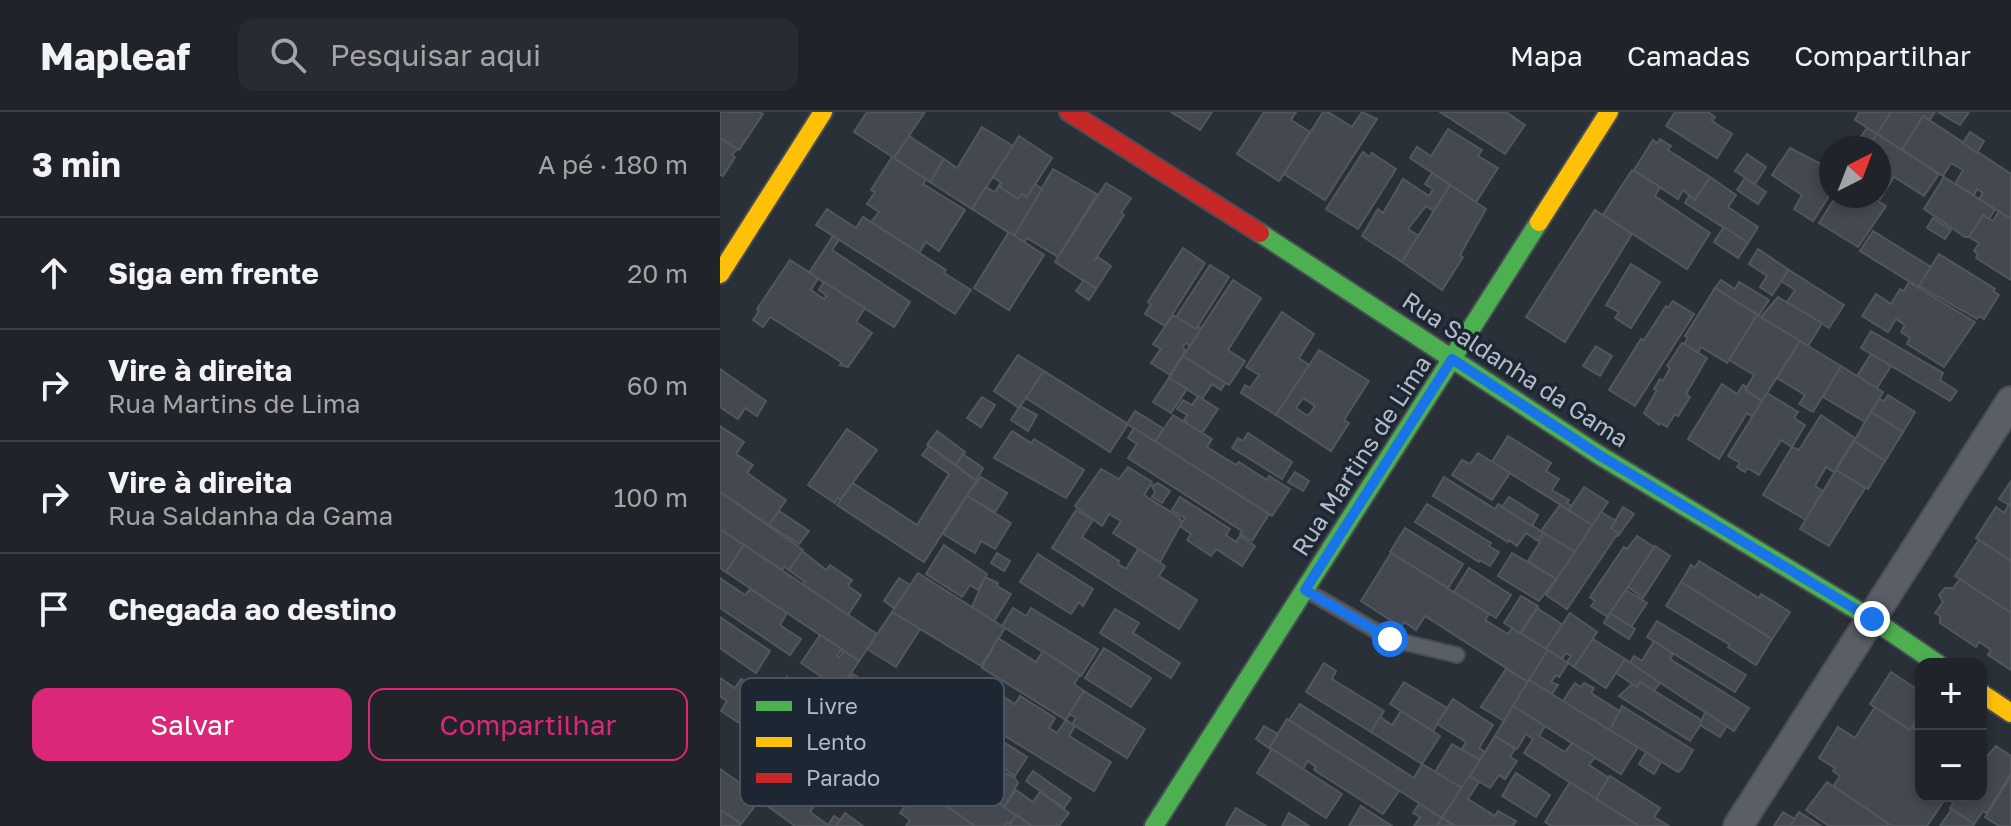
<!DOCTYPE html>
<html lang="pt">
<head>
<meta charset="utf-8">
<style>
	:root { --surface:#20242a; --page:#282c32; --text:#f1f3f6; --muted:#a2a4a8; --line:#3d4147; --accent:#db2777 }
	body { margin:0; font-family:"Golos Text",sans-serif; background:var(--page); color:var(--text) }
	.controls { position:absolute; right:24px; bottom:24px; display:grid; overflow:hidden; border-radius:16px; box-shadow:0 4px 12px #0003 }
	.controls button { width:72px; height:72px; display:grid; place-items:center; padding:0; border:0; border-bottom:2px solid var(--line); background:var(--surface); color:var(--text); font:40px sans-serif }
	.compass { position:absolute; left:1099px; top:24px; width:72px; height:72px; border-radius:50%; background:var(--surface); box-shadow:0 4px 12px #0003; rotate:42deg }
	.stop { position:absolute; width:24px; height:24px; margin:-18px; border:6px solid #1a73e8; border-radius:50%; background:#fff }
	.stop.end { background:#1a73e8; border-color:#fff; box-shadow:0 2px 8px #0008 }
	.list { margin:0; padding:0; list-style:none }
	h2 { display:flex; justify-content:space-between; align-items:center; height:104px; margin:0; padding:0 32px; font-size:34px }
	h2 small { font-size:26px; font-weight:400; color:var(--muted) }
	.list li { display:grid; grid-template-columns:52px 1fr auto; gap:24px; align-items:center; box-sizing:border-box; height:112px; padding:0 32px; border-top:2px solid var(--line) }
	.list b { display:block; font-size:30px; white-space:nowrap }
	.list p { margin:0; font-size:26px; white-space:nowrap; color:var(--muted) }
	.list em { font-size:26px; font-style:normal; color:var(--muted) }
	.actions { display:flex; gap:16px; padding:24px 32px }
	.actions a { flex:1; padding:18px 0; border:2px solid var(--accent); border-radius:16px; text-align:center; font-size:28px; color:var(--accent) }
	.actions .main { background:var(--accent); color:#fff }
	.icon { flex:none; width:44px; height:44px; fill:none; stroke:currentColor; stroke-width:2; stroke-linecap:round; stroke-linejoin:round }
	.map { position:relative; flex:none; width:1291px; height:714px; overflow:hidden }
	header { display:flex; align-items:center; gap:48px; box-sizing:border-box; height:112px; padding:0 40px; background:var(--surface); border-bottom:2px solid var(--line) }
	header strong { font-size:38px }
	nav { display:flex; gap:44px; margin-inline-start:auto; font-size:28px }
	.search { width:560px; height:72px; background:var(--page); display:flex; align-items:center; gap:20px; box-sizing:border-box; padding:0 28px; border-radius:16px; color:var(--muted); font-size:30px }
	main { display:flex }
	aside { flex:1; background:var(--surface) }
	.map>svg:first-child { display:block }
</style>
</head>
<body>
<header>
<strong>Mapleaf</strong>
<div class="search"><svg class="icon" aria-label="search" viewBox="0 0 24 24"><circle cx="10" cy="10" r="6"/><path d="M15 15l6 6"/></svg>Pesquisar aqui</div>
<nav><a>Mapa</a><a>Camadas</a><a>Compartilhar</a></nav>
</header>
<main>
<aside>
<h2>3 min<small>A pé · 180 m</small></h2>
<ul class="list">
<li><svg class="icon" aria-label="ahead" viewBox="0 0 24 24"><path d="M12 20V5M6 11l6-6 6 6"/></svg><div><b>Siga em frente</b></div><em>20 m</em></li>
<li><svg class="icon" aria-label="right" viewBox="0 0 24 24"><path d="M7 20v-9h11M14 6l5 5-5 5"/></svg><div><b>Vire à direita</b><p>Rua Martins de Lima</p></div><em>60 m</em></li>
<li><svg class="icon" aria-label="right" viewBox="0 0 24 24"><path d="M7 20v-9h11M14 6l5 5-5 5"/></svg><div><b>Vire à direita</b><p>Rua Saldanha da Gama</p></div><em>100 m</em></li>
<li><svg class="icon" aria-label="arrive" viewBox="0 0 24 24"><path d="M6 21V4h12l-3 4 3 4H6"/></svg><div><b>Chegada ao destino</b></div></li>
</ul>
<div class="actions"><a class="main">Salvar</a><a>Compartilhar</a></div>
</aside>
<div class="map">
<svg width="1291" height="714" viewBox="0 0 1291 714">
	<rect width="100%" height="100%" fill="#2a3038"/>
	<!-- building -->
	<g fill="#444950" stroke="#52575f" stroke-width="2" fill-rule="evenodd">
		<polygon points="0,0 39,0 43,2 19,38 0,26"/>
		<polygon points="147,0 205,0 174,46 134,20"/>
		<polygon points="451,0 492,0 480,18"/>
		<polygon points="544,0 576,0 571,8 590,20 559,69 517,42"/>
		<polygon points="608,0 632,15 642,0 657,7 605,88 564,62 603,0"/>
		<polygon points="720,0 786,0 805,13 785,42"/>
		<polygon points="955,0 988,0 995,5 992,9 1012,22 997,46 946,14"/>
		<polygon points="1139,0 1168,0 1170,2 1157,22 1135,8"/>
		<polygon points="1171,0 1215,0 1210,8 1203,4 1182,38 1157,22"/>
		<polygon points="1218,0 1249,0 1240,13"/>
		<polygon points="1203,4 1291,62 1291,107 1259,87 1263,81 1257,77 1254,83 1235,72 1243,58 1231,51 1223,64 1182,38"/>
		<polygon points="262,15 293,34 252,97 210,70 224,47 237,56"/>
		<polygon points="1147,16 1157,22 1148,36 1133,36"/>
		<polygon points="728,17 762,38 758,44 778,56 756,90 690,46 697,35 711,44"/>
		<polygon points="1250,20 1264,29 1257,41 1243,31"/>
		<polygon points="1157,22 1219,62 1204,84 1174,65 1160,87 1155,84 1159,84 1159,36 1148,36"/>
		<polygon points="189,24 224,47 210,70 174,46"/>
		<polygon points="299,24 332,46 307,85 302,82 298,87 280,75 282,71 273,65"/>
		<polygon points="0,26 17,37 12,43 15,45 3,64 0,63"/>
		<polygon points="940,27 951,34 948,38 990,65 975,88 963,78 958,87 914,58 933,28 937,31"/>
		<polygon points="1070,36 1111,57 1111,81 1093,109 1074,97 1082,83 1052,63"/>
		<polygon points="643,40 649,45 652,41 676,57 638,117 606,97"/>
		<polygon points="1027,42 1046,55 1035,72 1015,59"/>
		<polygon points="172,45 206,67 203,72 245,98 219,139 206,130 199,141 151,110 159,100 147,92 155,80 151,78"/>
		<polygon points="333,57 377,82 338,145 307,126 304,130 294,124"/>
		<polygon points="912,58 940,75 935,84 990,121 967,157 883,103"/>
		<polygon points="712,61 730,73 714,99 706,94 688,117 699,124 682,150 642,124 658,97 663,101 683,67 709,84 713,77 705,72"/>
		<polygon points="990,65 1016,83 1008,95 1038,115 1028,131 965,91 969,84 975,88"/>
		<polygon points="1224,65 1275,97 1269,107 1263,103 1249,125 1245,125 1204,97"/>
		<polygon points="1025,66 1046,80 1038,92 1017,78"/>
		<polygon points="281,70 280,75 298,87 302,82 307,85 315,72 322,77 294,124 252,97 266,75 275,80"/>
		<polygon points="386,71 411,86 401,101 404,103 374,149 378,145 391,154 376,177 335,150"/>
		<polygon points="730,73 766,97 740,143 743,145 722,178 682,150"/>
		<polygon points="1125,84 1150,84 1166,94 1138,135 1099,111 1113,89 1120,92"/>
		<polygon points="107,97 136,116 143,105 226,158 224,161 251,178 235,202 96,113"/>
		<polygon points="875,98 912,122 845,230 806,205"/>
		<polygon points="1279,99 1291,107 1291,168 1256,146 1258,142 1254,139 1259,131 1249,125 1263,103 1273,109"/>
		<polygon points="1213,106 1231,118 1225,127 1207,116"/>
		<polygon points="1004,115 1028,131 1018,146 994,130"/>
		<polygon points="1153,119 1211,155 1200,176 1140,139"/>
		<polygon points="289,120 324,143 289,198 254,176"/>
		<polygon points="113,124 119,128 112,138 190,190 174,215 89,161"/>
		<polygon points="463,136 485,151 445,214 425,202 431,192 428,190"/>
		<polygon points="1038,137 1069,158 1052,183 1040,175 1047,164 1029,152"/>
		<polygon points="1219,142 1275,177 1273,179 1279,183 1264,207 1259,204 1257,207 1199,174"/>
		<polygon points="70,148 98,166 91,178 104,187 107,184 99,178 104,170 145,196 136,210 152,221 128,255 120,253 122,251 115,246 50,205 43,215 33,208 39,199 37,197"/>
		<polygon points="911,152 940,170 911,216 895,206 899,200 886,193"/>
		<polygon points="490,153 509,165 476,217 456,205"/>
		<polygon points="1069,158 1124,193 1109,216 1067,190 1075,178 1061,169"/>
		<polygon points="364,168 376,177 369,188 356,179"/>
		<polygon points="513,168 541,186 508,238 525,249 509,273 463,244"/>
		<polygon points="1001,168 1015,177 1019,170 1049,188 1039,203 995,176"/>
		<polygon points="1189,170 1255,210 1224,255 1187,232 1190,226 1181,220 1185,213 1176,207 1168,220 1142,204 1156,182 1171,192 1180,177 1184,179"/>
		<polygon points="995,176 1037,203 1007,251 981,235 978,241 964,232 968,226 965,224"/>
		<polygon points="1058,185 1102,211 1088,234 1041,205"/>
		<polygon points="953,189 974,202 915,294 889,278 921,227 924,228 946,194 948,196"/>
		<polygon points="562,200 594,222 579,246 589,253 556,303 521,281 525,273 530,276 539,263 526,255"/>
		<polygon points="453,203 476,217 477,214 481,217 470,234 466,231 463,234 465,239 450,263 431,251 441,237 433,232"/>
		<polygon points="1037,203 1080,229 1042,289 1025,278 1034,263 1009,248"/>
		<polygon points="1151,219 1223,261 1220,268 1237,279 1230,289 1141,236"/>
		<polygon points="1080,229 1121,254 1093,300 1079,292 1085,283 1057,266"/>
		<polygon points="962,231 987,246 966,282 970,285 958,304 955,302 947,315 940,311 939,313 924,301 937,278 934,277 940,267 943,269 950,256 947,254"/>
		<polygon points="876,234 892,244 880,264 863,254"/>
		<path d="M599 238 649 269 624 308 629 311 611 339 556 303ZM583 286 595 294 588 304 576 296Z"/>
		<polygon points="1151,242 1171,254 1157,276 1137,264"/>
		<polygon points="298,243 324,259 299,296 274,279"/>
		<polygon points="463,244 505,271 501,278 492,272 482,287 449,266"/>
		<polygon points="1121,254 1163,280 1145,310 1103,285"/>
		<polygon points="0,257 46,289 37,304 25,296 18,307 0,295"/>
		<polygon points="324,259 408,312 390,340 306,286"/>
		<polygon points="449,266 467,277 451,301 433,290"/>
		<polygon points="1002,272 1017,282 1023,273 1027,275 1025,278 1042,289 1032,305 1027,301 999,347 968,327"/>
		<polygon points="1047,281 1078,300 1074,306 1085,313 1072,335 1061,328 1039,363 1027,356 1025,360 1017,355 1020,351 1008,344"/>
		<polygon points="1168,283 1195,300 1183,320 1151,300 1159,287 1164,289"/>
		<polygon points="478,284 498,297 482,321 469,313 464,308 467,303 457,297 463,288 472,293"/>
		<polygon points="262,285 275,293 261,315 247,306"/>
		<polygon points="300,294 317,303 308,319 291,308"/>
		<polygon points="415,299 444,317 435,330 407,312"/>
		<polygon points="1151,300 1183,320 1165,349 1134,329"/>
		<polygon points="453,303 492,327 487,335 516,353 519,350 547,368 549,364 570,377 552,404 435,330"/>
		<polygon points="1101,303 1135,326 1114,360 1106,355 1095,374 1103,379 1086,408 1043,383 1072,335 1079,338"/>
		<polygon points="0,314 24,330 16,342 33,353 27,361 66,388 49,413 0,380"/>
		<polygon points="414,316 549,402 532,429 520,422 522,419 408,346 417,332 408,326"/>
		<polygon points="127,317 157,338 120,388 118,386 115,391 88,373"/>
		<polygon points="217,319 245,340 236,353 207,333"/>
		<polygon points="292,319 311,331 314,327 364,358 346,386 274,346"/>
		<polygon points="528,321 572,350 562,367 512,336 518,326 523,329"/>
		<polygon points="788,324 831,351 826,359 839,367 832,378 849,388 847,391 852,394 849,398 772,350"/>
		<polygon points="1134,329 1165,349 1148,377 1116,358"/>
		<polygon points="209,334 256,369 204,450 117,393 133,371 197,413 229,362 202,343"/>
		<polygon points="758,341 790,361 772,388 732,363 742,348 750,352"/>
		<polygon points="243,342 263,356 256,369 236,353"/>
		<polygon points="408,355 432,370 424,383 459,405 462,410 440,450 393,421 401,409 389,402 382,414 355,394 381,357 399,367"/>
		<polygon points="1116,358 1145,376 1109,434 1080,417"/>
		<polygon points="575,360 589,369 583,379 568,370"/>
		<polygon points="261,365 287,381 275,400 247,384"/>
		<polygon points="724,365 775,397 778,392 821,419 823,421 818,429 806,421 797,434 789,428 788,430 713,384"/>
		<polygon points="1291,369 1291,394 1279,387"/>
		<polygon points="438,371 450,379 442,391 432,385 435,380 432,374"/>
		<polygon points="864,375 888,390 872,413 849,398"/>
		<polygon points="0,380 83,438 69,458 64,455 62,458 0,417"/>
		<polygon points="247,384 291,411 275,437 261,429 255,441 223,422"/>
		<polygon points="460,385 510,417 506,423 516,430 520,424 535,434 522,454 496,437 491,444 467,428 471,422 460,414 465,406 452,398"/>
		<polygon points="789,385 818,403 812,414 782,395"/>
		<polygon points="707,392 771,431 769,434 779,440 770,454 760,448 759,450 695,410"/>
		<polygon points="1289,392 1291,394 1291,449 1256,426 1276,395 1284,401"/>
		<polygon points="840,393 872,413 855,440 821,419"/>
		<polygon points="903,395 914,402 898,424 891,416"/>
		<polygon points="356,398 373,408 362,425 399,449 398,452 406,457 418,437 445,454 439,464 477,488 459,517 332,436"/>
		<polygon points="59,399 89,419 79,432 49,413"/>
		<polygon points="881,400 896,409 891,416 898,421 847,497 826,483"/>
		<polygon points="685,416 743,452 728,476 670,440"/>
		<polygon points="0,417 24,433 6,460 0,456"/>
		<polygon points="825,422 855,440 836,467 808,449"/>
		<polygon points="917,424 934,435 888,505 871,494 875,489 870,485 904,435 907,437"/>
		<polygon points="1259,428 1291,449 1291,501 1235,464"/>
		<polygon points="24,433 157,522 139,549 6,460"/>
		<polygon points="224,433 267,462 258,478 250,473 242,485 206,462"/>
		<polygon points="935,434 950,444 923,486 908,475"/>
		<polygon points="82,439 106,458 110,453 132,468 128,474 141,483 128,503 83,472 85,470 69,458"/>
		<polygon points="277,441 290,449 284,459 271,451"/>
		<polygon points="671,441 769,502 765,508 788,522 792,516 828,538 808,570 705,504 696,518 684,510 681,515 641,489"/>
		<polygon points="792,441 836,467 819,489 778,464"/>
		<polygon points="318,442 373,477 363,494 359,490 351,502 300,470"/>
		<polygon points="979,449 1039,486 1041,482 1070,500 1052,527 961,470 971,453 975,456"/>
		<polygon points="749,456 791,483 776,506 734,480"/>
		<polygon points="198,461 285,516 261,554 172,500"/>
		<polygon points="265,465 278,471 277,474 291,482 274,509 252,495"/>
		<polygon points="0,466 25,483 30,477 67,501 60,513 81,527 70,543 0,496"/>
		<polygon points="179,466 190,473 174,496 164,489"/>
		<polygon points="1240,467 1291,501 1291,558 1268,543 1271,538 1259,530 1256,535 1220,511 1220,504 1215,501 1223,490 1219,483 1225,476 1233,476"/>
		<polygon points="961,470 1052,527 1036,553 1008,535 1010,533 946,494"/>
		<polygon points="906,478 927,491 911,515 890,501"/>
		<polygon points="801,484 818,494 800,521 784,511"/>
		<polygon points="293,496 306,504 311,496 378,537 361,564 282,514"/>
		<polygon points="817,496 843,513 826,537 801,521"/>
		<polygon points="395,497 419,511 413,521 460,551 451,566 380,521"/>
		<polygon points="172,500 200,517 176,555 147,537"/>
		<polygon points="850,501 877,520 854,555 847,550 851,544 846,541 842,547 826,537"/>
		<polygon points="890,501 915,517 909,527 884,511"/>
		<polygon points="0,505 50,539 36,561 0,536"/>
		<polygon points="937,509 1026,563 1015,580 927,525"/>
		<polygon points="100,523 122,537 117,544 119,546 124,539 139,549 120,577 81,551"/>
		<polygon points="278,526 316,550 323,539 360,563 354,572 364,579 346,608 262,556"/>
		<polygon points="873,527 905,547 886,576 854,555"/>
		<polygon points="934,529 953,542 950,547 1029,596 1014,619 910,551 914,544 922,549"/>
		<polygon points="384,536 431,566 411,595 365,566"/>
		<polygon points="828,538 848,551 839,565 836,563 831,570 838,573 832,582 809,568"/>
		<polygon points="905,547 940,571 934,579 920,570 917,575 896,561"/>
		<polygon points="604,551 616,559 612,567 664,599 651,620 586,580"/>
		<polygon points="786,557 808,570 784,609 761,595"/>
		<polygon points="1171,560 1201,580 1201,601 1190,618 1150,592"/>
		<polygon points="133,562 142,568 137,575 142,578 145,575 154,581 146,592 151,595 146,602 117,582"/>
		<polygon points="67,565 80,574 72,585 59,576"/>
		<polygon points="0,566 15,576 21,567 60,593 53,605 46,601 41,609 46,613 39,624 1,599 7,589 0,584"/>
		<polygon points="809,568 918,635 901,662 793,594"/>
		<polygon points="684,570 727,596 713,619 670,592"/>
		<polygon points="920,570 983,609 970,629 899,584 912,572 917,575"/>
		<polygon points="855,571 861,575 864,571 874,576 871,581 901,600 890,618 843,589"/>
		<polygon points="364,579 425,617 407,646 352,612 356,606 349,602"/>
		<polygon points="276,580 295,592 300,584 335,606 329,616 337,621 346,608 355,614 349,624 391,650 374,679 259,608"/>
		<polygon points="733,587 773,613 759,636 765,640 760,648 742,637 746,630 717,612"/>
		<polygon points="580,592 694,666 702,652 742,676 722,706 569,608"/>
		<polygon points="793,594 825,614 819,624 845,640 852,631 875,645 869,653 889,666 876,687 804,641 813,627 806,622 797,637 775,624"/>
		<polygon points="902,594 973,638 962,657 958,660 890,618"/>
		<polygon points="1155,595 1190,618 1192,615 1201,621 1201,684 1227,684 1207,714 1172,714 1113,675 1120,664 1113,659 1115,656 1099,646 1118,615 1135,626"/>
		<polygon points="233,598 307,645 295,664 222,615"/>
		<polygon points="681,599 720,624 702,652 651,620 660,605 672,613"/>
		<polygon points="985,600 1007,614 1000,625 980,613"/>
		<polygon points="1201,603 1201,621 1193,616"/>
		<polygon points="567,607 679,679 663,702 594,658 596,655 588,649 583,657 549,636"/>
		<polygon points="544,614 558,622 549,636 536,627"/>
		<polygon points="775,624 795,637 790,645 797,649 785,667 779,663 770,676 750,664"/>
		<polygon points="732,632 760,648 742,676 715,660"/>
		<polygon points="1276,634 1291,644 1291,661 1267,701 1263,699 1254,712 1230,696 1238,684 1261,684 1261,651"/>
		<polygon points="552,637 622,682 606,706 537,661"/>
		<polygon points="926,640 941,650 934,662 919,652"/>
		<polygon points="72,647 109,674 90,700 108,713 114,704 120,708 116,714 75,714 42,690"/>
		<polygon points="0,657 41,686 21,712 0,698"/>
		<polygon points="280,659 294,665 298,671 284,695 264,681"/>
		<polygon points="313,659 351,686 344,696 306,669"/>
		<polygon points="796,661 830,683 816,705 782,684"/>
		<polygon points="749,664 759,670 748,687 775,704 778,699 796,709 793,714 736,714 722,706"/>
		<polygon points="890,664 940,696 934,705 949,714 919,714 876,687"/>
		<polygon points="1291,664 1291,714 1279,714 1265,705"/>
		<polygon points="240,665 296,703 290,712 287,710 284,714 255,714 222,691"/>
		<polygon points="850,670 876,687 919,714 831,714 825,710"/>
		<polygon points="1107,670 1169,712 1167,714 1109,714 1086,698"/>
		<polygon points="199,674 222,691 255,714 186,714 190,708 180,701"/>
		<polygon points="296,678 313,690 320,680 349,701 339,714 312,714 284,695"/>
		<polygon points="699,692 722,706 717,714 694,714 700,705 693,701"/>
		<polygon points="641,694 672,714 629,714"/>
		<polygon points="516,696 546,714 507,714 506,713"/>
		<polygon points="1232,697 1254,712 1253,714 1220,714"/>
		<polygon points="1,698 21,712 19,714 0,714"/>
		<polygon points="1063,700 1075,707 1070,714 1054,714"/>
		<polygon points="1079,700 1101,714 1070,714"/>
		<polygon points="125,701 143,714 116,714"/>
		<polygon points="569,701 589,714 562,714"/>
		<polygon points="296,703 312,714 284,714 287,710 290,712"/>
		<polygon points="722,706 733,713 717,714"/>
	</g>
	<g fill="none" stroke-linecap="round" stroke-linejoin="round">
		<defs>
			<polyline id="lane" points="589,480 670,527 737,543"/>
			<polyline id="street" points="1018,714 1291,289"/>
			<g id="fast">
				<polyline points="540,121 879,343 1152,507 1218,552"/>
				<polyline points="434,714 819,110"/>
			</g>
			<g id="slow">
				<polyline points="819,110 889,0"/>
				<polyline points="0,162 103,0"/>
				<polyline points="1261,581 1291,601"/>
			</g>
			<polyline id="jam" points="349,0 540,121"/>
		</defs>
		<!-- lane casing -->
		<use href="#lane" stroke="#484c53" stroke-width="18"/>
		<!-- street casing -->
		<use href="#street" stroke="#484c53" stroke-width="32"/>
		<!-- fast casing -->
		<use href="#fast" stroke="#484c53" stroke-width="22"/>
		<!-- slow casing -->
		<use href="#slow" stroke="#484c53" stroke-width="22"/>
		<!-- jam casing -->
		<use href="#jam" stroke="#484c53" stroke-width="22"/>
		<!-- lane -->
		<use href="#lane" stroke="#5a5e66" stroke-width="14"/>
		<!-- street -->
		<use href="#street" stroke="#5a5e66" stroke-width="28"/>
		<!-- fast -->
		<use href="#fast" stroke="#4caf50" stroke-width="18"/>
		<!-- slow -->
		<use href="#slow" stroke="#ffc107" stroke-width="18"/>
		<!-- jam -->
		<use href="#jam" stroke="#c62828" stroke-width="18"/>
	</g>
	<g fill="none" stroke-linecap="round" stroke-linejoin="round">
		<!-- route -->
		<polyline stroke="#1a73e8" stroke-width="10" points="670,527 585,478 732,247 879,343 1152,507"/>
	</g>
	<g text-anchor="middle" stroke-width="7" stroke-linejoin="round" paint-order="stroke">
		<!-- street labels -->
		<g font-size="24" fill="#b4bcc9" stroke="#1d2633">
			<text transform="translate(795 258) rotate(33)" y="8">Rua Saldanha da Gama</text>
			<text transform="translate(642 344) rotate(-57)" y="8">Rua Martins de Lima</text>
		</g>
	</g>
	<!-- legend -->
	<rect x="20" y="566" width="264" height="128" rx="12" fill="#1d2633" stroke="#4a5360" stroke-width="2"/>
	<rect x="36" y="589" width="36" height="10" fill="#4caf50"/>
	<rect x="36" y="625" width="36" height="10" fill="#ffc107"/>
	<rect x="36" y="661" width="36" height="10" fill="#c62828"/>
	<g font-size="22" fill="#b4bcc9">
		<text x="86" y="602">Livre</text>
		<text x="86" y="638">Lento</text>
		<text x="86" y="674">Parado</text>
	</g>
</svg>
<div class="controls">
<button>+</button>
<button>−</button>
</div>
<svg class="compass" viewBox="-18 -18 36 36"><path d="M0-13l5 13h-10z" fill="#e53935"/><path d="M0 13l5-13h-10z" fill="#a2a4a8"/></svg>
<div class="stop" style="left:670px;top:527px"></div>
<div class="stop end" style="left:1152px;top:507px"></div>
</div>
</main>
</body>
</html>
